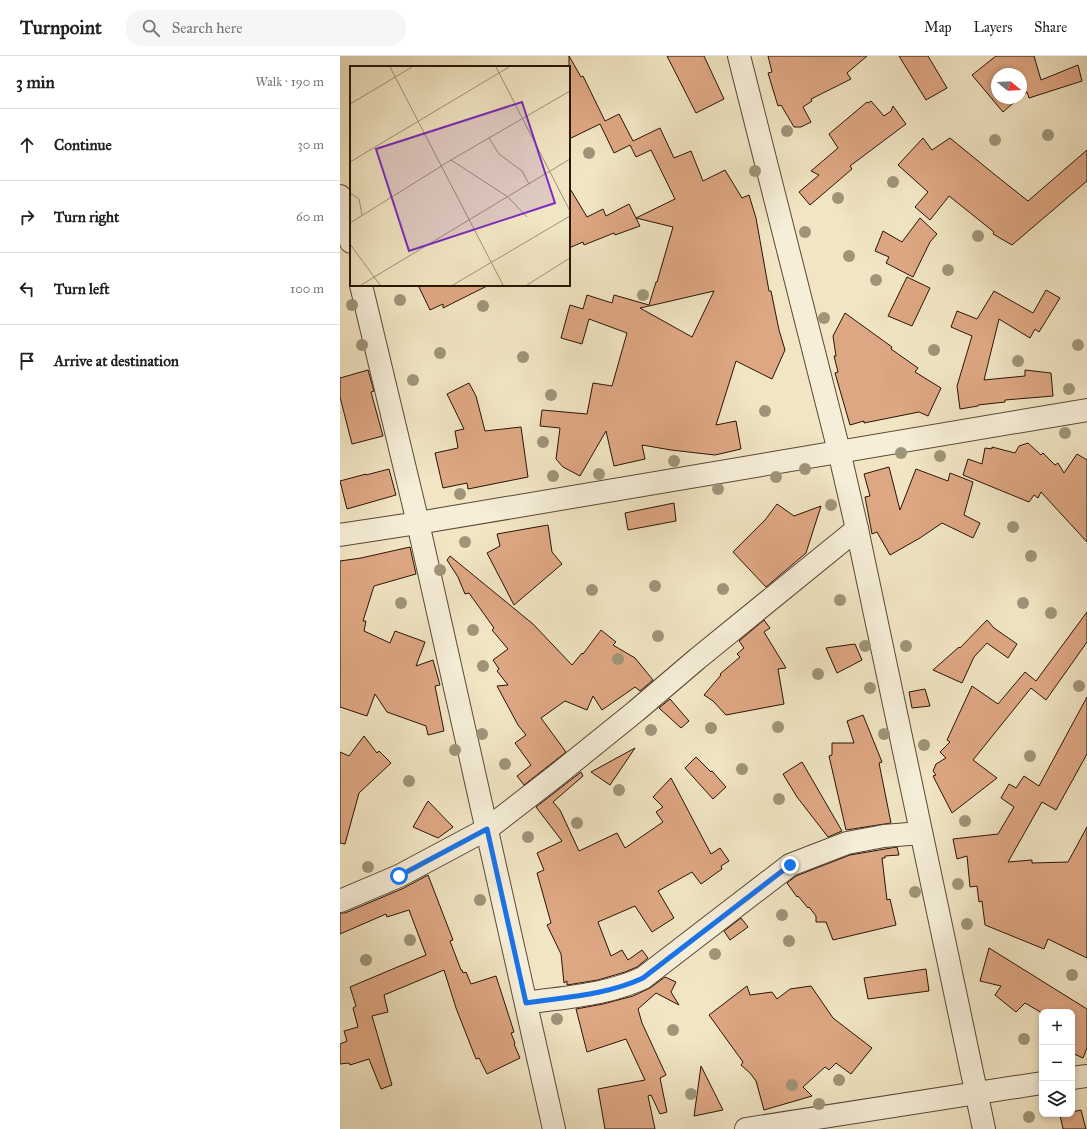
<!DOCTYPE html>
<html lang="en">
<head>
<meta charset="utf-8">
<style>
	:root { --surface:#fff; --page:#f6f6f6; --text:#202124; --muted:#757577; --line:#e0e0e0 }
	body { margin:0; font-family:"IM FELL Great Primer",serif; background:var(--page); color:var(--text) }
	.controls { position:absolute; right:12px; bottom:12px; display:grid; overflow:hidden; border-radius:8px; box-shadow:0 2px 6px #0003 }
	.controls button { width:36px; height:36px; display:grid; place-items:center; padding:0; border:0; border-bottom:1px solid var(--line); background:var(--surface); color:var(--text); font:20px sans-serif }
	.compass { position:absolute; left:651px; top:12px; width:36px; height:36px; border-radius:50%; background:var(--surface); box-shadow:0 2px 6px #0003; rotate:108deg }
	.stop { position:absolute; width:12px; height:12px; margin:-9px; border:3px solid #1a73e8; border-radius:50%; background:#fff }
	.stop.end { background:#1a73e8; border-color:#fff; box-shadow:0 1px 4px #0008 }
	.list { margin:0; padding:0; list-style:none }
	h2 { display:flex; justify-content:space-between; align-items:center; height:52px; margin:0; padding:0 16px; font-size:17px }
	h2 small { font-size:13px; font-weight:400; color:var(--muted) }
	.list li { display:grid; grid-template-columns:26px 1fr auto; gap:12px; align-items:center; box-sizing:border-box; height:72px; padding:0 16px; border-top:1px solid var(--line) }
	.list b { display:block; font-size:15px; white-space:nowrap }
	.list em { font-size:13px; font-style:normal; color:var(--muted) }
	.icon { flex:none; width:22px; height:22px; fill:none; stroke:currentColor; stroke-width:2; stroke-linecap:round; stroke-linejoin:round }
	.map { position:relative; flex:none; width:747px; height:1073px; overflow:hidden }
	header { display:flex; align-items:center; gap:24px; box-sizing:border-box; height:56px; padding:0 20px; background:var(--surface); border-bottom:1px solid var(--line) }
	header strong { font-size:19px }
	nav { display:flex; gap:22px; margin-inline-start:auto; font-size:14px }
	.search { width:280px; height:36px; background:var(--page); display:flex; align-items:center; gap:10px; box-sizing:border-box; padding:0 14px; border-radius:16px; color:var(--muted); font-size:15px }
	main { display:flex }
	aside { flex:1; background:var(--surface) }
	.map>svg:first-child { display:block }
</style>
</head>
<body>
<header>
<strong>Turnpoint</strong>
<div class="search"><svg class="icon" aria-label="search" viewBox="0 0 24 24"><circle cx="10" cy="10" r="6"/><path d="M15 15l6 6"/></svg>Search here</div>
<nav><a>Map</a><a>Layers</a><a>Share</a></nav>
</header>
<main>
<aside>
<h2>3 min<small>Walk · 190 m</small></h2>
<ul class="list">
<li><svg class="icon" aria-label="ahead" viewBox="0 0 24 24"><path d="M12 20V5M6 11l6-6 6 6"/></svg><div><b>Continue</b></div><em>30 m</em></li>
<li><svg class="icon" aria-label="right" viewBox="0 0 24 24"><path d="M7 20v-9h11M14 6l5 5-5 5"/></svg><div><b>Turn right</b></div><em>60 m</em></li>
<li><svg class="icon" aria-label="left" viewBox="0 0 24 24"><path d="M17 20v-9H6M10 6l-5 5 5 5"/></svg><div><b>Turn left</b></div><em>100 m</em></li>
<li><svg class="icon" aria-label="arrive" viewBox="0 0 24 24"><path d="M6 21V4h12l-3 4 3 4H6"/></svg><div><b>Arrive at destination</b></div></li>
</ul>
</aside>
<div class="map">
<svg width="747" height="1073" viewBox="0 0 747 1073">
	<rect width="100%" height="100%" fill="#f1e5c3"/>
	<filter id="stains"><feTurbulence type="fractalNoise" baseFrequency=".005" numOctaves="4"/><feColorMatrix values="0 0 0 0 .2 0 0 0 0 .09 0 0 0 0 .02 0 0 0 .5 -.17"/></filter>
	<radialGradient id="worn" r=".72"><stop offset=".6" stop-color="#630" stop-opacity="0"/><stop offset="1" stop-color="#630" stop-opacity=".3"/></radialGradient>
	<!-- building -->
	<g fill="#dea783" stroke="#281408" fill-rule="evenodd">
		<path d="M229 0 241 21 243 20 265 65 279 58 293 85 320 72 334 102 351 95 363 125 385 114 402 142 409 139 416 162 429 235H431L439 274 445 294 432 323 396 305 376 369 396 365 401 393 375 399 331 394 302 389 305 403 274 410 266 375 240 420 223 411 216 403 220 372 200 370 202 354 247 358 253 327 272 330 287 277 249 263 242 288 221 282 230 249 243 253 247 239 272 247 274 239 309 249 316 226H317L333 171 296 162 335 143 311 94 296 101 290 89 274 97 260 68 229 83ZM374 235 352 281 300 252 309 250Z"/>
		<polygon points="327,0 364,0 384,43 356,57"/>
		<polygon points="428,0 527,0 507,17 511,23 471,43 472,45 463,51 471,66 461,71 454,71 441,49 438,50 428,17 432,16"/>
		<polygon points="559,0 588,0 607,32 586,44"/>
		<polygon points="656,0 694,0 701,24 738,9 742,25 689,42 687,36 681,41 681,18 657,18 657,42 679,42 663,56 632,19"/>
		<polygon points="531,45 544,60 551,55 553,50 566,68 510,110 512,113 470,149 459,136 479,119 471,115 498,92 489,78 527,46 528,47"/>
		<polygon points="583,82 592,94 610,82 654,118 688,145 747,94 747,125 672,189 653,178 654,176 609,140 590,164 575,151 588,136 558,109"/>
		<polygon points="229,131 247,161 263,153 266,160 289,148 300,170 275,179 274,177 244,189 243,186 229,192"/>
		<polygon points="580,162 597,178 590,186 573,221 546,207 549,201 535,195 543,175 562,186"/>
		<polygon points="567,221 590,232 572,270 548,260"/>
		<polygon points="78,229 149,229 103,252 103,248 90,254"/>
		<polygon points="706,234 720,242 699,276 695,273 690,282 659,263 644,324 685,320 685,314 711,317 713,340 665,344 665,346 638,349 638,350 620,353 617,330 632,280 611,271 617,255 637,263 654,235 693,257"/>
		<polygon points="505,257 552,291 551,293 578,312 575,316 601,332 588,360 579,356 524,367 524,365 510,369 495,317 498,316 494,300 496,300 493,280"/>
		<polygon points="28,314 34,335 31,336 43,380 12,388 0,341 0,322"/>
		<polygon points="129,327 136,340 145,375 181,371 188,421 128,433 127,427 103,432 95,397 118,392 115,375 124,373 107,338"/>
		<polygon points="688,387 701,399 703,397 715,409 718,407 724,417 737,398 747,404 747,486 701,436 698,442 694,439 689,446 623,419 628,403 642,408 645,392 652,393 652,391 675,397 679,390"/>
		<polygon points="549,411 560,454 576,413 608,425 610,417 633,426 624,459 640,467 633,482 602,467 580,482 550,499 537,476 532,478 525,441 530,440 524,418"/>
		<polygon points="49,413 56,439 7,453 0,425 26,418 26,419"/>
		<polygon points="334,447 336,465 288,474 285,457"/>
		<polygon points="437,448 454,460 481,450 466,497 426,531 393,496 425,464"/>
		<polygon points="208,469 212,496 222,508 174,549 147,497 160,490 157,478"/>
		<polygon points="70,491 76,518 34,530 23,565 26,565 24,575 50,587 55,575 85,586 76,610 93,604 100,629 95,630 104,675 88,679 86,670 47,656 35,638 27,660 0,651 0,505 21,502"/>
		<polygon points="110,500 193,568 232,609 242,597 243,598 261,574 276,586 273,589 295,602 313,624 300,635 295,631 262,654 253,640 247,654 225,645 201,662 226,696 184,729 177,720 191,709 175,687 186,679 178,669 157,630 168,629 157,615 159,613 153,604 168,593 152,574 154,572 129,537 125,538 118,521 107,504"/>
		<polygon points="747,556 747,586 706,644 691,632 633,704 657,722 612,757 593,720 596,719 593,715 596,708 606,702 600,696 610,686 607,684 632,630 658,648 685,616 696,625"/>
		<polygon points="424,564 430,572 424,576 446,612 438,613 444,648 386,659 373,645 364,639 381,619 380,618 400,601 397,598 404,592 399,585"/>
		<polygon points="647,564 654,572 677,588 668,602 647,587 634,601 622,627 593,614 619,591 620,592"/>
		<polygon points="515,588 522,604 497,617 486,592"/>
		<polygon points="585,633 590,650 572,652 569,636"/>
		<polygon points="747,641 747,698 716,754 702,746 668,806 692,804 692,807 728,806 747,771 747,902 708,883 704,893 645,869 642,845 639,846 637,830 630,831 627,800 617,803 613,783 658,778 674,751 661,742 669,728 676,732 684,720 699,730"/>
		<polygon points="330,643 349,665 341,672 319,652"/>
		<polygon points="523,659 542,706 539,707 551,767 506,774 489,700 492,699 492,687 514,687 507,665"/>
		<polygon points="24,680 37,697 39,695 51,707 19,737 5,788 0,787 0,696 9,700"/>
		<polygon points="295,692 270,729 251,716"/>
		<polygon points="356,701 371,716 372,715 386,731 373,743 345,712"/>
		<polygon points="462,706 502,775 488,781 457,741 443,718"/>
		<polygon points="241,716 243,720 213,746 220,754 239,795 277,777 285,792 323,766 316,756 323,751 313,741 331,722 371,798 380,792 389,805 381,810 382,813 361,828 352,816 318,835 334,862 312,876 295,850 258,866 271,900 282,894 288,904 302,894 308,902 297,911 285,916 258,924 227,929 227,925 224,927 221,898 207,869 211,867 197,817 204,814 197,797 222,785 196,751"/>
		<polygon points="88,745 113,771 98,782 73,771"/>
		<polygon points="557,791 559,799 545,800 545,802 542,802 547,844 550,843 556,869 493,884 486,866 476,866 476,860 469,851 468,852 458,840 457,841 447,827 456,820 510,799"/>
		<polygon points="88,819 113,884 110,885 121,914 122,914 123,917 126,916 131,928 156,920 174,976 171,977 175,987 174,988 180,1002 147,1018 139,1002 136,1003 116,952 104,914 44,939 48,956 32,960 52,1029 41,1033 29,1003 10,1009 9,1007 0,1008 0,988 7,985 4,975 18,971 13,952 16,950 10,931 86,899 69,854 47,861 46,858 0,878 0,857 5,857 64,832"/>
		<polygon points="401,862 408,871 390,884 384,875"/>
		<polygon points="649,892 747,953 747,992 743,1002 732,997 732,956 702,956 702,957 685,947 676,956 655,939 661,930 640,925"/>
		<polygon points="586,913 589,935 528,943 524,922"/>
		<polygon points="325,921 336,926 331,936 339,949 316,937 298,953 302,967 326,1019 320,1022 327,1056 320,1058 311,1039 308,1040 315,1073 265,1073 258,1033 305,1024 286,983 247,996 236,953 263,948 293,940 310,932"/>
		<polygon points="407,930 410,939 432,936 437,943 450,933 471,930 493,962 532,992 511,1018 496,1007 489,1014 485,1011 463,1031 472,1040 424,1054 416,1025 410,1017 401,1009 403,1006 369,959"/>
		<polygon points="361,1010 383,1054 354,1060"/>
		<polygon points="741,1054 746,1073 723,1073 720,1059 732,1058 732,1056"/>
	</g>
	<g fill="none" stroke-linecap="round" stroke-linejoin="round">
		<defs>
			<g id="minor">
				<polyline points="399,0 499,395 517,473 644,1073"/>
				<polyline points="0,140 11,186"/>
				<polyline points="21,229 78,467 214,1073"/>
				<polyline points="0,479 78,467 747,354"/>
				<polyline points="0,845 59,820 147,773 213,722 296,655 357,603 517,473"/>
				<path d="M186 947C225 941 267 939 303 922L450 809 507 787 544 780 581 777"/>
				<polyline points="732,1022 747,1020"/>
				<polyline points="406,1073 702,1027"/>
			</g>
		</defs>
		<!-- minor casing -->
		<use href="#minor" stroke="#5a4837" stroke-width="24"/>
		<!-- minor -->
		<use href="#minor" stroke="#f6eed8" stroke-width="22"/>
	</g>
	<!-- trees -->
	<g fill="#9e9478">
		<circle cx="447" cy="75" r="6"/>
		<circle cx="708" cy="79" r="6"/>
		<circle cx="655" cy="84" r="6"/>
		<circle cx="249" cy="97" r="6"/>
		<circle cx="415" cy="115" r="6"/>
		<circle cx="553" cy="126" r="6"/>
		<circle cx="498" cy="142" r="6"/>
		<circle cx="465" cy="176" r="6"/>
		<circle cx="638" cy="180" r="6"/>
		<circle cx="509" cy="200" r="6"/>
		<circle cx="608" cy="214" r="6"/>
		<circle cx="536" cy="224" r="6"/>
		<circle cx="303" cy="239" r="6"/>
		<circle cx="60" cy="244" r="6"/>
		<circle cx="12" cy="249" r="6"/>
		<circle cx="143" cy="250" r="6"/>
		<circle cx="484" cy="262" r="6"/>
		<circle cx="22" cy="289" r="6"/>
		<circle cx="738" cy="289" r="6"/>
		<circle cx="594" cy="294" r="6"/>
		<circle cx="100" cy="297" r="6"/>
		<circle cx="183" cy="301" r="6"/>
		<circle cx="678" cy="305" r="6"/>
		<circle cx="73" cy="324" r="6"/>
		<circle cx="729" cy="333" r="6"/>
		<circle cx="211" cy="339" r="6"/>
		<circle cx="425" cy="355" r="6"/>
		<circle cx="725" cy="377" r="6"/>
		<circle cx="203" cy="386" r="6"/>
		<circle cx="561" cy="397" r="6"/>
		<circle cx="600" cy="400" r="6"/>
		<circle cx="334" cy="405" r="6"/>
		<circle cx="465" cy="413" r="6"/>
		<circle cx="259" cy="418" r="6"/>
		<circle cx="213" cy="420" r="6"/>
		<circle cx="436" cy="421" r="6"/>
		<circle cx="378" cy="433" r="6"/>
		<circle cx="120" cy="438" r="6"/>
		<circle cx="491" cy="449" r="6"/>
		<circle cx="673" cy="471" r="6"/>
		<circle cx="125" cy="486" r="6"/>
		<circle cx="691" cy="500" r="6"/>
		<circle cx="100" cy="514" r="6"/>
		<circle cx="315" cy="530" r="6"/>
		<circle cx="383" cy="533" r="6"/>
		<circle cx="252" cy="534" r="6"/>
		<circle cx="500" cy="544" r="6"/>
		<circle cx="61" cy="547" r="6"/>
		<circle cx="683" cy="547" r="6"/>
		<circle cx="711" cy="557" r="6"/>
		<circle cx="133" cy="574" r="6"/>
		<circle cx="318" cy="580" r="6"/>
		<circle cx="525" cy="590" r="6"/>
		<circle cx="566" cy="590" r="6"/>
		<circle cx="278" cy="603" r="6"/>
		<circle cx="143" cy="610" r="6"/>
		<circle cx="478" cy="618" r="6"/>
		<circle cx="739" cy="630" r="6"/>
		<circle cx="530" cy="632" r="6"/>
		<circle cx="438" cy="671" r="6"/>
		<circle cx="371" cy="672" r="6"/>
		<circle cx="311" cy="674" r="6"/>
		<circle cx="142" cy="678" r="6"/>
		<circle cx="544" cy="678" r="6"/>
		<circle cx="584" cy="689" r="6"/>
		<circle cx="115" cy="694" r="6"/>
		<circle cx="690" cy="700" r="6"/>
		<circle cx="165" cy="708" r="6"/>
		<circle cx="402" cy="713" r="6"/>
		<circle cx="69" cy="725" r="6"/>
		<circle cx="279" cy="734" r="6"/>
		<circle cx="439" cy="743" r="6"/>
		<circle cx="625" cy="765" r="6"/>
		<circle cx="237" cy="767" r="6"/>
		<circle cx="188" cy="781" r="6"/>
		<circle cx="28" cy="811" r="6"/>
		<circle cx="618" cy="828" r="6"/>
		<circle cx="575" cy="836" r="6"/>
		<circle cx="140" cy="844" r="6"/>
		<circle cx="442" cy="859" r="6"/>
		<circle cx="627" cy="868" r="6"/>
		<circle cx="70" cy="884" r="6"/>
		<circle cx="449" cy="885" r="6"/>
		<circle cx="375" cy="898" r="6"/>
		<circle cx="26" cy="904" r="6"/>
		<circle cx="732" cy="919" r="6"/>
		<circle cx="217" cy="963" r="6"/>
		<circle cx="333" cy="974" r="6"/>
		<circle cx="684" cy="983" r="6"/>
		<circle cx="499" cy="1024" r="6"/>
		<circle cx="452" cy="1029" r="6"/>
		<circle cx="351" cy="1038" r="6"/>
		<circle cx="479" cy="1048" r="6"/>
		<circle cx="689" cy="1061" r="6"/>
	</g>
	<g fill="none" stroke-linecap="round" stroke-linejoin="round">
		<!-- route -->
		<path stroke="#1a73e8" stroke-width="5" d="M59 820 147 773 186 947C225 941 267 939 303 922L450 809"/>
	</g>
	<!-- overview -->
	<g transform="translate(10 10)">
		<rect width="220" height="220" fill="#f1e5c3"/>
		<path fill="none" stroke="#a19178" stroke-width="1" d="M40 1 153 219M146 1 220 145M0 38 62 1M139 72 149 88 172 105 179 118M101 94 158 131 177 151M0 96 159 1M0 127 9 133 12 149M0 157 101 94 220 25M0 178 30 219M11 219 220 93M103 219 220 150M177 219 220 192"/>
		<path fill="#7b2cbf" fill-opacity="0.15" stroke="#7b2cbf" stroke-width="2" d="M172 36 205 137 59 185 26 83Z"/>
		<rect width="220" height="220" fill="none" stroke="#281408" stroke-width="2"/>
	</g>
	<rect width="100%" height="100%" filter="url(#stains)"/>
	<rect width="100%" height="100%" fill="url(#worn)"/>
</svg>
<div class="controls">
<button>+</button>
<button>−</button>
<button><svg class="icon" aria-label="layers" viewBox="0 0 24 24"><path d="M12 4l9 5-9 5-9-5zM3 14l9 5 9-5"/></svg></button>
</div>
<svg class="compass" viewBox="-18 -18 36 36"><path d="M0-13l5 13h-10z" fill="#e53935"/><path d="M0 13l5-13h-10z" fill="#757577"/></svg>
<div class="stop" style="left:59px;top:820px"></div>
<div class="stop end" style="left:450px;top:809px"></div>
</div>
</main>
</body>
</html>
